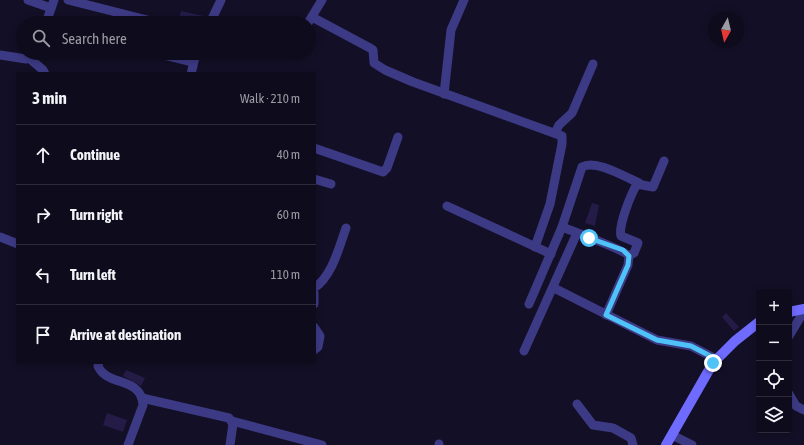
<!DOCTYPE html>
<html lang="en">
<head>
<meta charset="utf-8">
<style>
	:root { --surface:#0e0b1c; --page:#1c1929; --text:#f1f3f6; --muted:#9b9ba3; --line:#2e2b3b }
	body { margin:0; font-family:"Asap Condensed",sans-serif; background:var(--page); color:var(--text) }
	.controls { position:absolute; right:12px; bottom:12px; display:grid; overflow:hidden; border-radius:4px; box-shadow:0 2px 6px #0003 }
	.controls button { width:36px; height:36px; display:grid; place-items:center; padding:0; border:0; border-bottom:1px solid var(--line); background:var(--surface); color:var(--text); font:20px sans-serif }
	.compass { position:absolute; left:708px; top:12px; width:36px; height:36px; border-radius:50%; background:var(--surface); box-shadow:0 2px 6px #0003; rotate:188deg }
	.stop { position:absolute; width:12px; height:12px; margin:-9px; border:3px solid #4fc3f7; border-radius:50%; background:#fff }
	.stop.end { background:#4fc3f7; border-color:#fff; box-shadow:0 1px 4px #0008 }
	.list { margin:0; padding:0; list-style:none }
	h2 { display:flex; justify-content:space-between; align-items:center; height:52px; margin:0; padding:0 16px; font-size:17px }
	h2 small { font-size:13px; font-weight:400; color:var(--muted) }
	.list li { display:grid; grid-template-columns:26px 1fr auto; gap:12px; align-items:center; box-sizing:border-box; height:60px; padding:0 16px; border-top:1px solid var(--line) }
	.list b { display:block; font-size:15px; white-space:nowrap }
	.list em { font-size:13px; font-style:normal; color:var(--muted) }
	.icon { flex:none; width:22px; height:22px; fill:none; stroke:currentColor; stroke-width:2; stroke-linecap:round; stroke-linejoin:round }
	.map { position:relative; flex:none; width:804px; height:445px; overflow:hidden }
	.search { position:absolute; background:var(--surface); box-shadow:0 2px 6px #0003; left:16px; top:16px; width:300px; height:44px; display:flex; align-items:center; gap:10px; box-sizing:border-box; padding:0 14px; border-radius:22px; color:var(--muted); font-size:15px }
	.panel { position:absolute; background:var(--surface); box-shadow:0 2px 6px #0003; left:16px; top:72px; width:300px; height:292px; border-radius:4px }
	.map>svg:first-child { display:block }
</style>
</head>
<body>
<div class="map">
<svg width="804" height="445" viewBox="0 0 804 445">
	<rect width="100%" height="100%" fill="#130f26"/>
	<!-- building -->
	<g fill="#241b47">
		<polygon points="181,11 204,16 203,23 178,23"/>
		<polygon points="592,203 599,205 595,226 585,223"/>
		<polygon points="726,313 739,327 734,331 722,317"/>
		<polygon points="126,370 145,378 141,386 123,376"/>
		<polygon points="107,413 127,420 123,432 103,425"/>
	</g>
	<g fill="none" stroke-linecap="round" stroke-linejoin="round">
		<!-- street -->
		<g stroke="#3d3a85" stroke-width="9">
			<polyline points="28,0 51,8"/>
			<polyline points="68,0 159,23"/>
			<polyline points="312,17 370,48 373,50 374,63 385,70 413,82 562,136 562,144 550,204 535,247"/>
			<polyline points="46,23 54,0"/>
			<polyline points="210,23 221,0"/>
			<polyline points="308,23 322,0"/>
			<polyline points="155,53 192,62"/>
			<polyline points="0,55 26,59 29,58 33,53"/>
			<polyline points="29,58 43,70 45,74"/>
			<polyline points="191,74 196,53"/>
			<polyline points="444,94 451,30 464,0"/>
			<polyline points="555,133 559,125 572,113 593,64"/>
			<polyline points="314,148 383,172 387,168 398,137"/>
			<polyline points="314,179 331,184"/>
			<polyline points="447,206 551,254"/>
			<path d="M562 227C572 231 625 250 629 256L628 265 606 315"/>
			<polyline points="0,237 18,244"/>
			<path d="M629 256 634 253 638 243 621 236C618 226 631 194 637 184L653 187 664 161"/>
			<path d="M314 288C332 277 339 247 346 228"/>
			<polyline points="554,288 657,340 691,346 716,359"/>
			<polyline points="314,293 314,304"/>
			<path d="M529 304 562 227 582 167C596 159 625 177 639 183"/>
			<polyline points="314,327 320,336 318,347 314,350"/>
			<polyline points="789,336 804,311"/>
			<polyline points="524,351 577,233"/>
			<path d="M99 362 98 366C107 387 141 376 143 405L128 445"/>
			<polyline points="789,394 796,406 804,410"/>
			<polyline points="142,398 229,418 233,424 230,445"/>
			<polyline points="577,404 593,425 613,428 631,438 633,445"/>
			<polyline points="232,421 322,445"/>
			<polyline points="672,435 692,445"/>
			<polyline points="439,445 439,444"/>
		</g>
		<!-- secondary -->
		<g stroke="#6f6bff" stroke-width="10">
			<polyline points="789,312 804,309"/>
			<polyline points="666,445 713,363 735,341 759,322"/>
		</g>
	</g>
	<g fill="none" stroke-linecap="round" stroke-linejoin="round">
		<!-- route -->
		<polyline stroke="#4fc3f7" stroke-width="5" points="589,238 623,250 629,256 628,265 606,315 657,340 691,346 716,359 713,363"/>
	</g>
</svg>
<div class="controls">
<button>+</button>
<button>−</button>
<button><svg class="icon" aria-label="locate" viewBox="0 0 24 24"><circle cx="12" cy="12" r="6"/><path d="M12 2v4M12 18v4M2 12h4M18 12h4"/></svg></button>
<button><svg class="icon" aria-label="layers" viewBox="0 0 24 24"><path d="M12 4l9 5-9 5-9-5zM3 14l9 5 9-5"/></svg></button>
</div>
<svg class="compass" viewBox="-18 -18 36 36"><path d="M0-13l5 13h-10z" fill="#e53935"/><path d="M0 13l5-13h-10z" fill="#9b9ba3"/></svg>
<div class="stop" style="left:589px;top:238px"></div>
<div class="stop end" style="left:713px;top:363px"></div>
<div class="search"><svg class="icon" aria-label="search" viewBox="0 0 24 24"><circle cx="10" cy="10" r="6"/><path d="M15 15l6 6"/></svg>Search here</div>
<section class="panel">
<h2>3 min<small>Walk · 210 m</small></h2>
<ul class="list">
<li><svg class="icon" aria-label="ahead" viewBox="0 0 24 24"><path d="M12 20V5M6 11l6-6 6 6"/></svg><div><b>Continue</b></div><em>40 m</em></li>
<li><svg class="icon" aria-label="right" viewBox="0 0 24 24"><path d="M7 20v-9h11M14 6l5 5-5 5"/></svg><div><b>Turn right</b></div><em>60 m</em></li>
<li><svg class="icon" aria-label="left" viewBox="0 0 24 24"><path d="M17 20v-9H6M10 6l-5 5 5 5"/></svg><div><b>Turn left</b></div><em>110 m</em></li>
<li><svg class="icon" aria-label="arrive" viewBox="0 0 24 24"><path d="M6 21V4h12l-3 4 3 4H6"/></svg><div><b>Arrive at destination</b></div></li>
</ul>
</section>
</div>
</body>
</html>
